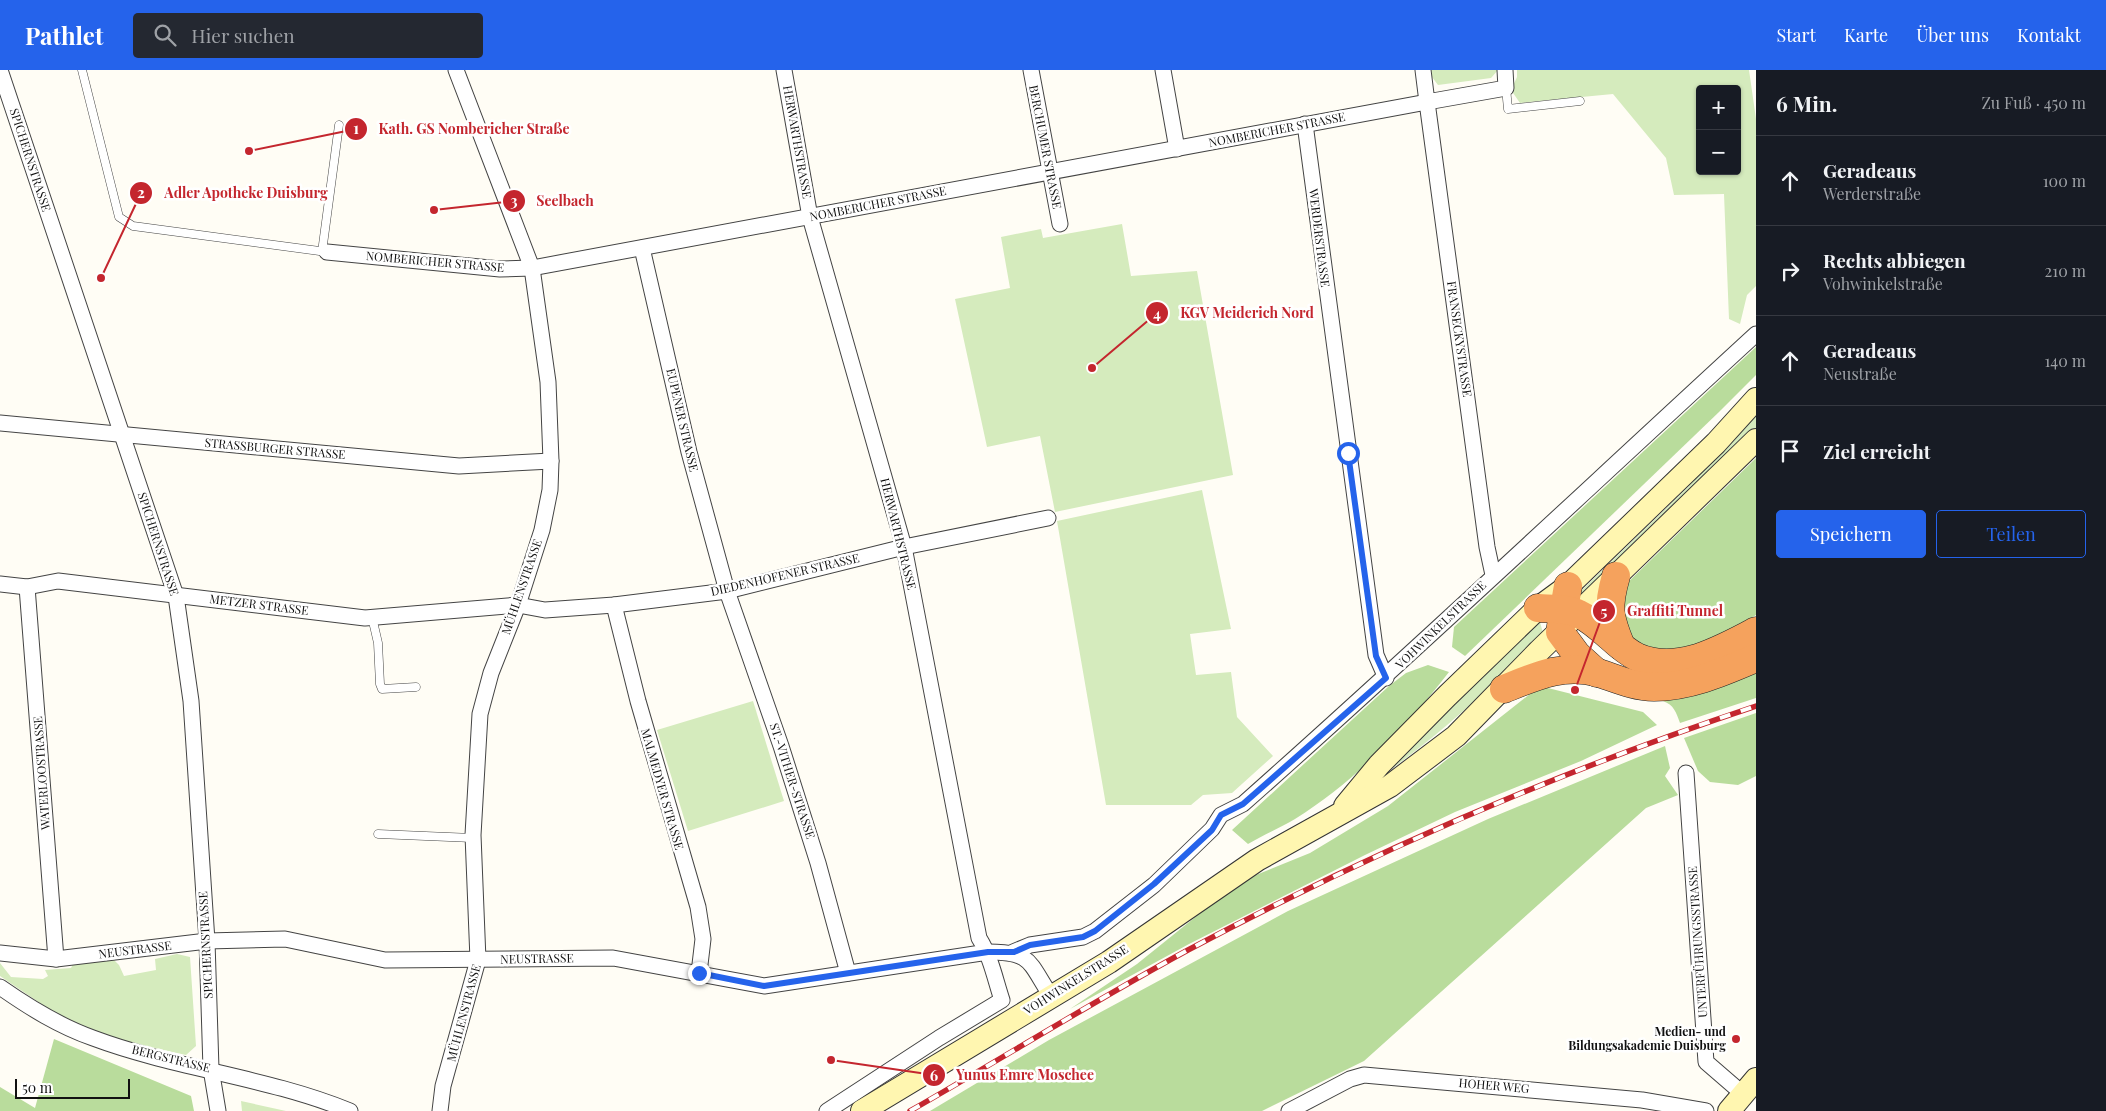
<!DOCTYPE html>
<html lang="de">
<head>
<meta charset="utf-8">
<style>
	:root { --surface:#171b24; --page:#242831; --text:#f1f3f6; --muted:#9ea1a6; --line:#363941; --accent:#2563eb }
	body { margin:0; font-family:"Playfair Display",serif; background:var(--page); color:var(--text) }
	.controls { position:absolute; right:15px; top:15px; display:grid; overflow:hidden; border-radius:5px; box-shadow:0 1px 4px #0004 }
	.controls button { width:45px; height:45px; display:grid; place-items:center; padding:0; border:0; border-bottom:1px solid var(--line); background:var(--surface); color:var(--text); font:25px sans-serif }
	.scale { position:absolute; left:15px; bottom:12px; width:115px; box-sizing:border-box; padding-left:5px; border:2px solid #111; border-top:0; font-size:14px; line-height:18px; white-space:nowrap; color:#111; -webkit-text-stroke:4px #fff; paint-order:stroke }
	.stop { position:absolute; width:15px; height:15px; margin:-11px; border:4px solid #2563eb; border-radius:50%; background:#fff }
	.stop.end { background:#2563eb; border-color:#fff; box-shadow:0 1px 5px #0008 }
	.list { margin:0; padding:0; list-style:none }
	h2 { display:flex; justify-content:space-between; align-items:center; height:65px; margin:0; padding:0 20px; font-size:21px }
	h2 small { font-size:16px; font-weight:400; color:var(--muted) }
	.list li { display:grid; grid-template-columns:32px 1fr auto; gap:15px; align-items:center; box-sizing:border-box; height:90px; padding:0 20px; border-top:1px solid var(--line) }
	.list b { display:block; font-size:19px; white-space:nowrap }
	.list p { margin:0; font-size:16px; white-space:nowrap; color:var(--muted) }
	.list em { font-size:16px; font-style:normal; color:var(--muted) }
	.actions { display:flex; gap:10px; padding:15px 20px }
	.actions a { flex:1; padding:11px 0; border:1px solid var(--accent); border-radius:5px; text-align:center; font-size:18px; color:var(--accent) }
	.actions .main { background:var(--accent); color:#fff }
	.icon { flex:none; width:28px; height:28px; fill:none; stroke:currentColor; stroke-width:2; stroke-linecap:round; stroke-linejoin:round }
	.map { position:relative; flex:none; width:1756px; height:1041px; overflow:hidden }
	header { display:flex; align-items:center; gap:30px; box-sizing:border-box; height:70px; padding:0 25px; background:var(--accent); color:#fff }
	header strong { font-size:24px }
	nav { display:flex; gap:28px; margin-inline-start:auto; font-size:18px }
	.search { width:350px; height:45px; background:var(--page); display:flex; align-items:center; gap:12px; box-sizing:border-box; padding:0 18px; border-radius:5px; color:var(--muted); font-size:19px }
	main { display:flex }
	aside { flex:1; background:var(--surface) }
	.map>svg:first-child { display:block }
</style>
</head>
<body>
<header>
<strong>Pathlet</strong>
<div class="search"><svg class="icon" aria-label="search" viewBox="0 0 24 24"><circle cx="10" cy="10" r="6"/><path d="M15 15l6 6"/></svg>Hier suchen</div>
<nav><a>Start</a><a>Karte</a><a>Über uns</a><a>Kontakt</a></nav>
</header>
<main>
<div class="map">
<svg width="1756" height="1041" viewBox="0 0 1756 1041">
	<rect width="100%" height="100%" fill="#fffdf5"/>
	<!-- green -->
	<g fill="#d5ebbd" fill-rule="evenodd">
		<polygon points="1431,0 1498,0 1491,8 1438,15 1432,7"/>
		<path d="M1517 0H1749L1756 49V216L1747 225 1740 254 1729 249 1724 124 1674 125 1666 88 1613 24 1520 33 1511 20 1517 7ZM1700 19H1737V101H1700Z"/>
		<polygon points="1122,154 1131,206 1197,201 1233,405 1055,442 1040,366 987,377 955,229 1010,218 1001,167 1041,159 1043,168"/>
		<polygon points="1756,340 1756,358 1577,528 1582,520 1688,417"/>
		<polygon points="1202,420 1231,559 1190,564 1196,605 1231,602 1237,647 1273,686 1232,723 1203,725 1191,735 1106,735 1057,451"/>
		<path d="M1540 552 1543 563C1495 614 1443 662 1386 703L1514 569Z"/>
		<polygon points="753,631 784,731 688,761 657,660"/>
		<polygon points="177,884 190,887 196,976 186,985 92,964 62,948 0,906 0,893 11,907 43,909 48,906 45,900 71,898 74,892 112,888 119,895 124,906 156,900 155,889"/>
		<polygon points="241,1031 286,1041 242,1041"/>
	</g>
	<!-- forest -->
	<g fill="#b9dc9c">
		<polygon points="1756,277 1756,305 1719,342 1465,586 1452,577 1454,557"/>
		<path d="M1756 388V545C1725 565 1686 588 1648 577 1641 575 1634 570 1628 566L1618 529 1624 516Z"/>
		<path d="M1428 595 1449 602C1406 658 1356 711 1295 749 1280 758 1263 765 1248 774L1232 760 1389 616 1406 603Z"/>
		<path d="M1756 601V628L1680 653C1676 642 1674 635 1663 631L1675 629Z"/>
		<polygon points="1540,616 1643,642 1657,655 1581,691 1455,742 1365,785 1189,874 1070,939 1137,894 1219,828 1256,805 1310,783 1388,736"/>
		<polygon points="1756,643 1756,706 1738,715 1710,712 1698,701 1684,668"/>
		<polygon points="1665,676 1670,698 1665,706 1678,725 1646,738 1364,991 1262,1041 930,1041 1049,970 1288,841 1488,749"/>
		<polygon points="54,969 191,1026 194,1041 0,1041 0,1017 35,1038"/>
	</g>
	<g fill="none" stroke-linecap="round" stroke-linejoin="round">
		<defs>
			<g id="lane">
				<polyline points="82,0 119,147 133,156 327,182"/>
				<polyline points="1506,18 1508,39 1580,31"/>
				<polyline points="322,182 339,55"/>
				<polyline points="372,547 378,573 380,614 382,619 416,617"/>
				<polyline points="378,764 473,768"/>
			</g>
			<g id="street">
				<polyline points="0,0 176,526 191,631 207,871 211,999 218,1041"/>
				<path d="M784 0 810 147 904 477 979 868C991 887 995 909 1002 930L939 968 827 1041"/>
				<polyline points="1031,0 1060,154"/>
				<polyline points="1163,0 1177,79"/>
				<polyline points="1423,0 1427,32 1506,18 1505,0"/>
				<polyline points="1305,54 1376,585 1386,608"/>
				<polyline points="642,178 689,382 727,521 781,676 818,793 848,903"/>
				<polyline points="327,182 500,199 532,198 1427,32 1487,477 1493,505"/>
				<polyline points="0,353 459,396 551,391"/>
				<polyline points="0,514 27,517 58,511 365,548 518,535 545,540 614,535 727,521 904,477 1048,448"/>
				<polyline points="27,517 56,889"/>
				<polyline points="614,535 638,631 698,837 703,869 699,903"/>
				<polyline points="1686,703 1706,992 1743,1024"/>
				<path d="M1013 882 1030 875 1083 867 1095 861 1154 815 1212 759 1221 745 1243 734C1417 580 1585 421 1756 264"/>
				<path d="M0 883 56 889 207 871 285 869 385 890 613 888 764 916 988 882C1032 882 1028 891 1051 926"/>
				<path d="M0 917C30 938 59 956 93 968 176 999 267 1007 350 1041"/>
				<polyline points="440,1041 443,1016 478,890 473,765 480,644 491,603 518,535 542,460 550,420 551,391 548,312 532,198 456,0"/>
				<polyline points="1289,1041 1350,1009 1364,1005 1642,1030 1706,1041"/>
			</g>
			<g id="secondary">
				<polyline points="1345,736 1379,695 1447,626 1538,538 1568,516 1716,373 1756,329"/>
				<polyline points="862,1041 1109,892 1257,790 1390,716 1456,666 1539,581 1756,370"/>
				<polyline points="1729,1041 1756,1009"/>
			</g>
			<g id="highway">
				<path d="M1616 506C1607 537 1609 547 1621 576"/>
				<polyline points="1568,516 1560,562 1577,585 1597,603"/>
				<path d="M1538 538C1551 539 1567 538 1579 544 1601 554 1616 577 1637 587 1678 605 1721 579 1756 561"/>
				<path d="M1504 619C1536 606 1564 593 1599 603 1617 609 1635 617 1654 617 1690 617 1723 602 1756 588"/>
			</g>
		</defs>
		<!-- lane casing -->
		<use href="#lane" stroke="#444" stroke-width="9"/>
		<!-- street casing -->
		<use href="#street" stroke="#444" stroke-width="17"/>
		<!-- secondary casing -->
		<use href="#secondary" stroke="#333" stroke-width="24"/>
		<!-- highway casing -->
		<use href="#highway" stroke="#222" stroke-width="29"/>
		<!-- lane -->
		<use href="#lane" stroke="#fff" stroke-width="8"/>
		<!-- street -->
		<use href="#street" stroke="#fff" stroke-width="15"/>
		<!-- secondary -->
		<use href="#secondary" stroke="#fff6b0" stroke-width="22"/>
		<!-- highway -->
		<use href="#highway" stroke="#f5a25d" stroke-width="28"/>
		<defs>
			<path id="rail" d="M910 1041C1003 988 1094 931 1188 880 1368 784 1563 700 1756 636"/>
		</defs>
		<!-- rail casing -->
		<use href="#rail" stroke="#c4262e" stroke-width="5.5"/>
		<!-- rail -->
		<use href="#rail" stroke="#fff" stroke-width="4" stroke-dasharray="11" stroke-linecap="butt"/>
	</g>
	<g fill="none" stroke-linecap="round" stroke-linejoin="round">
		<!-- route -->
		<polyline stroke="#2563eb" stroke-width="6" points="699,903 764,916 988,882 1014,882 1030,875 1083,867 1095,861 1154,814 1212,760 1221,745 1243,734 1386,608 1376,586 1348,383"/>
	</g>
	<!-- markers -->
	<circle fill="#c4262e" stroke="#fff" stroke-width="2" cx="1736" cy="969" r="5"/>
	<g text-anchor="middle" stroke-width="5" stroke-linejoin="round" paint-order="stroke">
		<!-- street labels -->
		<g font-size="12" fill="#111" stroke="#fff">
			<text transform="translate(1277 60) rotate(-11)" y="4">NOMBERICHER STRASSE</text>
			<text transform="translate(797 72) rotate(80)" y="4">HERWARTHSTRASSE</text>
			<text transform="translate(1045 77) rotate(79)" y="4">BERCHUMER STRASSE</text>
			<text transform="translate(30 90) rotate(72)" y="4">SPICHERNSTRASSE</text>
			<text transform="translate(878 134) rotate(-11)" y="4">NOMBERICHER STRASSE</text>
			<text transform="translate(1319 168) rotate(83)" y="4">WERDERSTRASSE</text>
			<text transform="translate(435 192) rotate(5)" y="4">NOMBERICHER STRASSE</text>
			<text transform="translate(1459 269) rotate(82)" y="4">FRANSECKYSTRASSE</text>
			<text transform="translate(682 350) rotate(77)" y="4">EUPENER STRASSE</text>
			<text transform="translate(275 379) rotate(5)" y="4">STRASSBURGER STRASSE</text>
			<text transform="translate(898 464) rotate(76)" y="4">HERWARTHSTRASSE</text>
			<text transform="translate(158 474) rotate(72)" y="4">SPICHERNSTRASSE</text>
			<text transform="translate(785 505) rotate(-13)" y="4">DIEDENHOFENER STRASSE</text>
			<text transform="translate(522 517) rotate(-71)" y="4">MÜHLENSTRASSE</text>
			<text transform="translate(259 535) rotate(7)" y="4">METZER STRASSE</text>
			<text transform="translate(1441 555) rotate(-44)" y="4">VOHWINKELSTRASSE</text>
			<text transform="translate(42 703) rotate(-94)" y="4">WATERLOOSTRASSE</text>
			<text transform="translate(792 711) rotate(72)" y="4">ST.-VITHER-STRASSE</text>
			<text transform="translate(662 719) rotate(74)" y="4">MALMEDYER STRASSE</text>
			<text transform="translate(1698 872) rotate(-94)" y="4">UNTERFÜHRUNGSSTRASSE</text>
			<text transform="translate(206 875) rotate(-93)" y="4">SPICHERNSTRASSE</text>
			<text transform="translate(135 880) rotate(-7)" y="4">NEUSTRASSE</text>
			<text transform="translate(537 889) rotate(-1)" y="4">NEUSTRASSE</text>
			<text transform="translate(1076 910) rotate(-32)" y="4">VOHWINKELSTRASSE</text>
			<text transform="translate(464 943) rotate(-75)" y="4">MÜHLENSTRASSE</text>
			<text transform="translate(171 989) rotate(14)" y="4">BERGSTRASSE</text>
			<text transform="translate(1494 1016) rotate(5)" y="4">HOHER WEG</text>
		</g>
		<!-- poi labels -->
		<g font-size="12" font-weight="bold" fill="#111" stroke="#fff" text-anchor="end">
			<text x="1726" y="966">Medien- und<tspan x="1726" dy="14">Bildungsakademie Duisburg</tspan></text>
		</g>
	</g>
	<!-- callouts -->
	<path fill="none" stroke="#c4262e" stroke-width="2" d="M249 81L356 59M101 208L141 123M434 140L514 131M1092 298L1157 243M1575 620L1604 541M831 990L934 1005"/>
	<g fill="#c4262e" stroke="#fff" stroke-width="2">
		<circle cx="249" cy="81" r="5"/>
		<circle cx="101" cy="208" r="5"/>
		<circle cx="434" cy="140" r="5"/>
		<circle cx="1092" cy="298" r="5"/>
		<circle cx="1575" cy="620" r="5"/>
		<circle cx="831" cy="990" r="5"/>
		<circle cx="356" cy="59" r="12"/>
		<circle cx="141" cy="123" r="12"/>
		<circle cx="514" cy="131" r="12"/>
		<circle cx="1157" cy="243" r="12"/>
		<circle cx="1604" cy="541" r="12"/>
		<circle cx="934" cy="1005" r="12"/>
	</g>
	<g font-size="15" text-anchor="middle" font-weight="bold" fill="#fff">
		<text x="356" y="64">1</text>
		<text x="141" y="128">2</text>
		<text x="514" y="136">3</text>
		<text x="1157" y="249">4</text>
		<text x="1604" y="547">5</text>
		<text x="934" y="1011">6</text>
	</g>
	<g font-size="14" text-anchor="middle" font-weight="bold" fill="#c4262e" stroke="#fff" stroke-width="5" stroke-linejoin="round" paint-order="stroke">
		<text x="474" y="64">Kath. GS Nombericher Straße</text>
		<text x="246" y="128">Adler Apotheke Duisburg</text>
		<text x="565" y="136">Seelbach</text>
		<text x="1247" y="248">KGV Meiderich Nord</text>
		<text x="1675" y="546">Graffiti Tunnel</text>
		<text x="1025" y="1010">Yunus Emre Moschee</text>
	</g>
</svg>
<div class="controls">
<button>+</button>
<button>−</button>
</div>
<div class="scale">50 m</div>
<div class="stop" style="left:1348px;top:383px"></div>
<div class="stop end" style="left:699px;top:903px"></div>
</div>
<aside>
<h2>6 Min.<small>Zu Fuß · 450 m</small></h2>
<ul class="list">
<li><svg class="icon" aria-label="ahead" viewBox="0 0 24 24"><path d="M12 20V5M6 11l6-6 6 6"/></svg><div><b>Geradeaus</b><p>Werderstraße</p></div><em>100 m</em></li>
<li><svg class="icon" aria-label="right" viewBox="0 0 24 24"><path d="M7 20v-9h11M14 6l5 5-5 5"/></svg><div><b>Rechts abbiegen</b><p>Vohwinkelstraße</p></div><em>210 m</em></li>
<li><svg class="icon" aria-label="ahead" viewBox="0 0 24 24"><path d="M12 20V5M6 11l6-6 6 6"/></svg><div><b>Geradeaus</b><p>Neustraße</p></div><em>140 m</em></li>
<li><svg class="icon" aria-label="arrive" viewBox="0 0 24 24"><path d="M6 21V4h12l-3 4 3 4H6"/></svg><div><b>Ziel erreicht</b></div></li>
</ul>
<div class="actions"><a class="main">Speichern</a><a>Teilen</a></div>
</aside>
</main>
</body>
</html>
